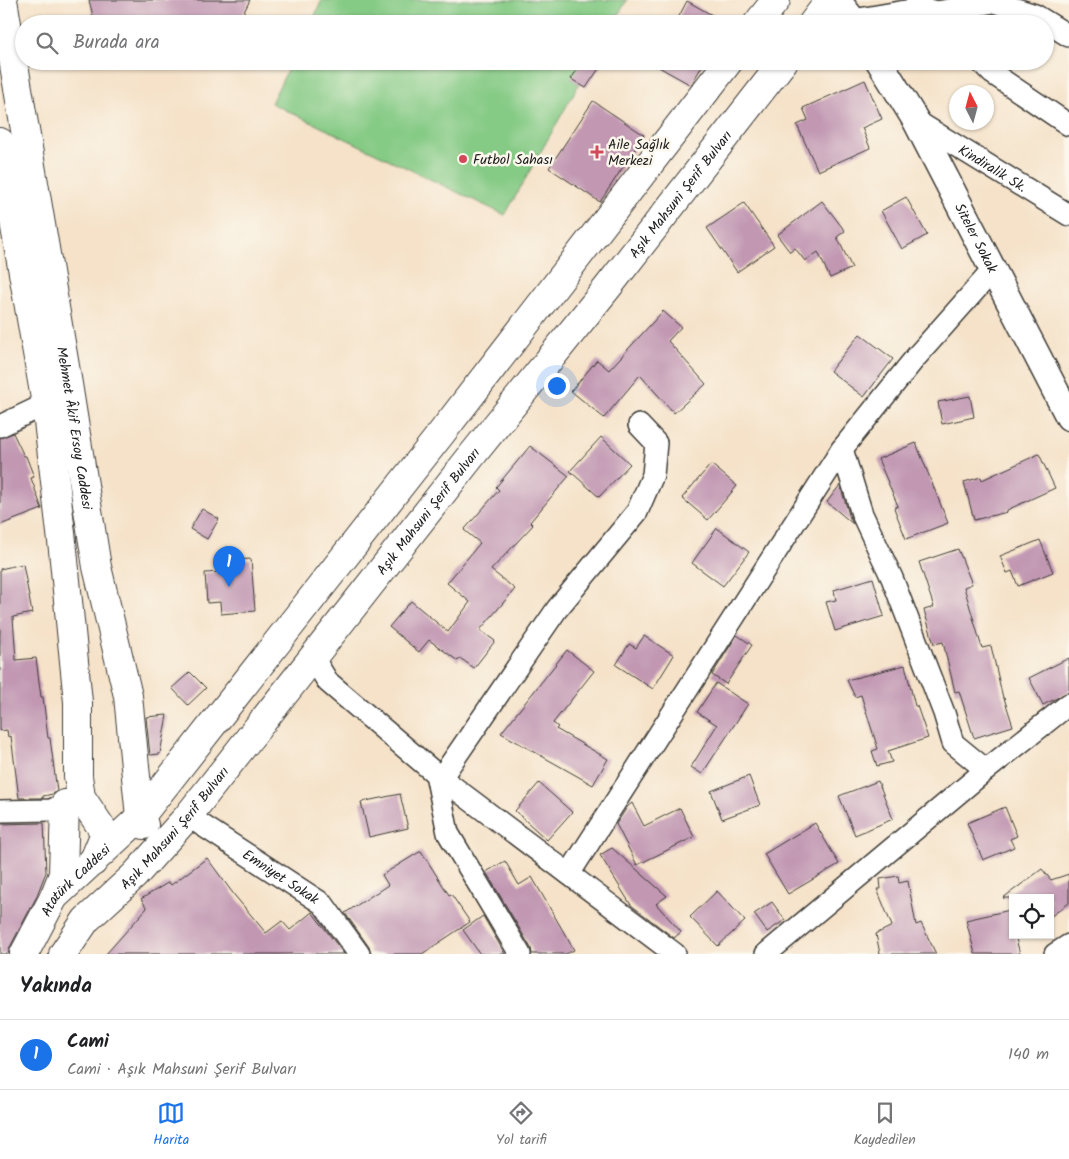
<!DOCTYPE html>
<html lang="tr">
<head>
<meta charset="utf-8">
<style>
	:root { --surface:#fff; --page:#f2f2f2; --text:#202124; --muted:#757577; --line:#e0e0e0; --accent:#1a73e8 }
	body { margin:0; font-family:Kalam,sans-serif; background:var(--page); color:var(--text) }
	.controls { position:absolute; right:15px; bottom:15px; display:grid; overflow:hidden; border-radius:0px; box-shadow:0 1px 4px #0004 }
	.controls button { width:45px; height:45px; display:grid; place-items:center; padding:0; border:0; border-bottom:1px solid var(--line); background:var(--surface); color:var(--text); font:25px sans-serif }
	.compass { position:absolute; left:949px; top:85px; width:45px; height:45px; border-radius:50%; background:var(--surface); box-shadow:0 1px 4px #0004; rotate:354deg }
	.you { position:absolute; left:556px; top:385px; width:18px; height:18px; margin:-12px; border:4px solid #fff; border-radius:50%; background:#1a73e8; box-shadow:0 0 0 8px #1a73e833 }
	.badge { display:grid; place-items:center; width:32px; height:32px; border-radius:50%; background:var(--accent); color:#fff; font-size:16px; font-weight:700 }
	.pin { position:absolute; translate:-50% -41px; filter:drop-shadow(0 1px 2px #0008) }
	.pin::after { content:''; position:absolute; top:26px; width:18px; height:15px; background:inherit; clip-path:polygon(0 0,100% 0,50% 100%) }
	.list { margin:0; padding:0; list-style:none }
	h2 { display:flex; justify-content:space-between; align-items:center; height:65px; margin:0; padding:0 20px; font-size:21px }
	h2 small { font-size:16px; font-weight:400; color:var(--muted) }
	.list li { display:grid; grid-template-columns:32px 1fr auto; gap:15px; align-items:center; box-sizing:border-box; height:70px; padding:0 20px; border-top:1px solid var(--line) }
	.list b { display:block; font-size:19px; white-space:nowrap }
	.list p { margin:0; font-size:16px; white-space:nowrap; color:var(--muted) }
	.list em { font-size:16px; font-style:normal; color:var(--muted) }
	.icon { flex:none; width:28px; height:28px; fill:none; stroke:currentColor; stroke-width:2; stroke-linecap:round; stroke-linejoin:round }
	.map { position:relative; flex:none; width:1069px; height:954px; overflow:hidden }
	.search { position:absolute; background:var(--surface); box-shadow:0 1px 4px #0004; left:15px; right:15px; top:15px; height:55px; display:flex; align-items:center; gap:12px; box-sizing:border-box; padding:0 18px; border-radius:28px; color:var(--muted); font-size:19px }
	.sheet { height:135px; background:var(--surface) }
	nav { display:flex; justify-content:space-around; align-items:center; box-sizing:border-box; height:70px; border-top:1px solid var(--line); background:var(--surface); font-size:14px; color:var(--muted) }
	nav a { display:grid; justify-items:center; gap:2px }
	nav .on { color:var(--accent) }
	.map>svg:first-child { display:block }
</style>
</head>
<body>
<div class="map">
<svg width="1069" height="954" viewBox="0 0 1069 954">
	<rect width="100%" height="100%" fill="#fbf7ec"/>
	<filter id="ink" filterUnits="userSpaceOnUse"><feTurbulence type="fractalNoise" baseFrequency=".02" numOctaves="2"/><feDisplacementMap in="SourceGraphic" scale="10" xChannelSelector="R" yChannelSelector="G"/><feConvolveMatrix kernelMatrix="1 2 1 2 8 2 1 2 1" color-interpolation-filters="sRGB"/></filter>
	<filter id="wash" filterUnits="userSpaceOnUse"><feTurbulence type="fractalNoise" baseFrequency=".0096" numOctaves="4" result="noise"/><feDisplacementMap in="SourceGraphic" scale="20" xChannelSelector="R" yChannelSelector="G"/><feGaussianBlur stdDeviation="1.12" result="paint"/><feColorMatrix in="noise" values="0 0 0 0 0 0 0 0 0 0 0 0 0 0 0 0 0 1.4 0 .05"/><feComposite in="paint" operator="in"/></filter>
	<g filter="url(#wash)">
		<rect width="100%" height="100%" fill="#f5e2c9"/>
		<!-- green -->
		<g fill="#85ca85" stroke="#507350">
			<polygon points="322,0 627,0 613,24 311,24"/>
			<polygon points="292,61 592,61 505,215 271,103"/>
		</g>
		<g id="blocks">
			<!-- building -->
			<g fill="#c197b2">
				<polygon points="89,0 250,0 238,24 117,24 116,19 95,24"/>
				<polygon points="687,1 728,24 675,24"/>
				<polygon points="583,61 604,61 586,88 571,79"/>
				<polygon points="648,61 705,61 691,85"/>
				<polygon points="865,80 882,119 862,128 870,148 818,171 797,125 808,120 803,108"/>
				<polygon points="593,101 644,135 600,202 549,168"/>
				<polygon points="906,197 927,235 902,249 881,211"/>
				<polygon points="822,201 845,231 837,237 852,268 830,278 818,252 805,261 795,248 790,252 777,235"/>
				<polygon points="744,203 774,246 737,272 707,228"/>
				<polygon points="663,311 681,327 668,341 706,384 674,413 640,375 604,418 571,391 597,360 609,370"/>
				<polygon points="860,334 893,359 864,397 830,371"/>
				<polygon points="970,396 974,417 942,424 938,402"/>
				<polygon points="13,433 24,456 26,456 34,477 31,478 42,509 0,525 0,438"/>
				<polygon points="601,437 630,464 599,497 570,471"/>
				<polygon points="916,443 948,523 906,539 894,508 898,506 878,459"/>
				<polygon points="530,446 569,476 530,522 533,525 491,570 515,589 480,630 495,641 474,668 460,658 458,661 429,640 419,652 389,627 411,601 448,632 470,602 447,583 480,543 464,530 499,490 496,487"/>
				<polygon points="1039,454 1055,488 1007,510 1007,512 974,520 964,482 981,477 982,480"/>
				<polygon points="711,464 737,486 708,520 682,498"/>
				<polygon points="840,485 850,518 853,524 827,502"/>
				<polygon points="202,509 219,519 207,539 190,529"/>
				<polygon points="717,528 749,552 723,586 692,563"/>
				<polygon points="1040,540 1053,572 1018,586 1012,571 1007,573 1000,556"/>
				<polygon points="958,549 972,584 964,587 982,648 991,646 1003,698 1004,698 1013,726 974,738 959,691 955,692 943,642 934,644 924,610 934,607 919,562"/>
				<polygon points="251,559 255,611 221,614 220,602 207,603 205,573 222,572 221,561"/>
				<polygon points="23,564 32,613 13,617 16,660 36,658 41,697 43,697 48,738 50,738 57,791 53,794 43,796 43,798 19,798 11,736 8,737 7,730 0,731 0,569"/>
				<polygon points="873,578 884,616 835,631 826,602 836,600 834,590"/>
				<polygon points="737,635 752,645 726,684 712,675"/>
				<polygon points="644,636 674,655 653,689 616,665 629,644 636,648"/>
				<polygon points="567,650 594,671 553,723 558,727 556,729 608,759 593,785 501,733"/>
				<polygon points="1069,658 1069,692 1043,705 1029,678"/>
				<polygon points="905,665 915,706 917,706 928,738 888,751 892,762 877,766 872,751 878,749 861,695 855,697 847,680"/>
				<polygon points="190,672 206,688 188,705 172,688"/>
				<polygon points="716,683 748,704 702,774 691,767 717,725 697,712"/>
				<polygon points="167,715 160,754 150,755 146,717"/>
				<polygon points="749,776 760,805 722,819 711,791"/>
				<polygon points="878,781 893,819 855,835 839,796"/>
				<polygon points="539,783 572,812 547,840 515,811"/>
				<polygon points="400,794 408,828 369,837 361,802"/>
				<polygon points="632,803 644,826 680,808 694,837 637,865 616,824 628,806"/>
				<polygon points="1005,807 1017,836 1010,839 1014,847 983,860 967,823"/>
				<polygon points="44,823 46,872 36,898 10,947 8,954 0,954 0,824"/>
				<polygon points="815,823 839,864 788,894 764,854"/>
				<polygon points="612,848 667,896 656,904 681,932 674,938 631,905 600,855"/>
				<polygon points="421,851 449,895 451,894 470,922 422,954 371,954 369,947 345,913 388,885 382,875"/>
				<polygon points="207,858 235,896 266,933 282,921 290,930 312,912 344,954 106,954 147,908 141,899 169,882 171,885"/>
				<polygon points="505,861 519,885 532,877 574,950 566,954 532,954 531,948 486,872"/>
				<polygon points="1042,869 1051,880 1069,874 1069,903 1050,917 1050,898 1003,898"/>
				<polygon points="898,876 899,883 908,881 916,925 921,923 936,954 880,954 876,934 892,926 877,889 881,889 880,879"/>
				<polygon points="717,891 745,921 718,946 690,917"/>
				<polygon points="772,902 785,920 767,932 754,914"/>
				<polygon points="1010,910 1013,924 1013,935 1015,935 1020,954 975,954 966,920"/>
				<polygon points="483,916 505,954 480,954 463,930"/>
			</g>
		</g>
	</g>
	<g filter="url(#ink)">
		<use href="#blocks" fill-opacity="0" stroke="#3d3a36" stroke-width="1"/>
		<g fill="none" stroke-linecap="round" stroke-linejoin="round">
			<defs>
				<g id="minor">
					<polyline points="853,20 923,8 937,12 994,2 1035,15 1069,36"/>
					<polyline points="980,61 992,73 1069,125"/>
					<path id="s1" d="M916 121 1069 215"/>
					<polyline points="0,426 46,404 57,394"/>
					<polyline points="842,449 862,514 892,578 944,713 953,743 986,770"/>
					<polyline points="312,656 328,682 436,774 675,954"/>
					<polyline points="436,774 448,833 520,954"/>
					<polyline points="441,778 557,609 637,512 653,475 656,443 639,425"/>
					<polyline points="0,811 51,810 76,799"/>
					<path id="s2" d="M188 816 323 904 359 954"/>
					<polyline points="569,874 842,449 916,357 993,270"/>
					<polyline points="766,954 986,770 1069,704"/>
					<polyline points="1055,954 1069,945"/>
				</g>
				<g id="tertiary">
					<polyline points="837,0 856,24"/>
					<path id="s3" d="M879 61 916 121 1069 417"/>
				</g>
				<g id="secondary">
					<path id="s4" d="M3 0 68 384 97 567 128 696 140 817 144 825"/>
					<polyline points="757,24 776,0"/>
					<polyline points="812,24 830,0"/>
					<polyline points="0,142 46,404 63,550 78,702 78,776 81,797 105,833 93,862"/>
					<polyline points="54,897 63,874 65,804"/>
					<path id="s5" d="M24 954 54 897 140 817 440 435 729 61"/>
					<path id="s6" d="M63 954 86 920 134 876 188 816 473 454 608 287 784 61"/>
				</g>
			</defs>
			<!-- minor casing -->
			<use href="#minor" stroke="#3d3a36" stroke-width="24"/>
			<!-- tertiary casing -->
			<use href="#tertiary" stroke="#3d3a36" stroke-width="29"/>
			<!-- secondary casing -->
			<use href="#secondary" stroke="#3d3a36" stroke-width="30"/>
			<!-- minor -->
			<use href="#minor" stroke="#fff" stroke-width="21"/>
			<!-- tertiary -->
			<use href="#tertiary" stroke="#fff" stroke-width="26"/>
			<!-- secondary -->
			<use href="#secondary" stroke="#fff" stroke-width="28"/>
		</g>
	</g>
	<!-- markers -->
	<g fill="#d1495b" stroke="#fbf7ec" stroke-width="2">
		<path d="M594.5 144.5h5v5h5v5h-5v5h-5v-5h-5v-5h5z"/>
		<circle cx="463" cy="159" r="5"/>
	</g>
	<g text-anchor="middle" stroke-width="5" stroke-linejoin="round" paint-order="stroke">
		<!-- poi labels -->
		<g font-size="14" fill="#1c1c1c" stroke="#fbf7ec" text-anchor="start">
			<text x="608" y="149">Aile Sağlık<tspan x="608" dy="16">Merkezi</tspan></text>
			<text x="473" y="164">Futbol Sahası</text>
		</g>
		<!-- street labels -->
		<g font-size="14" fill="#1c1c1c" stroke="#fbf7ec">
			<text dy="5" stroke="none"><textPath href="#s1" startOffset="90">Kindiralik Sk.</textPath></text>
			<text dy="5" stroke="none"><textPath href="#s6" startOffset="980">Aşık Mahsuni Şerif Bulvarı</textPath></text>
			<text dy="5" stroke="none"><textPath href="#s3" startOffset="202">Siteler Sokak</textPath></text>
			<text dy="5" stroke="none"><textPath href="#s4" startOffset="434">Mehmet Âkif Ersoy Caddesi</textPath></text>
			<text dy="5" stroke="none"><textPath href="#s6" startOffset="575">Aşık Mahsuni Şerif Bulvarı</textPath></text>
			<text dy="5" stroke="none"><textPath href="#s6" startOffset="169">Aşık Mahsuni Şerif Bulvarı</textPath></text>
			<text dy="5" stroke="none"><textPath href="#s2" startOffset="111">Emniyet Sokak</textPath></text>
			<text dy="5" stroke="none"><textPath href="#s5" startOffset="91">Atatürk Caddesi</textPath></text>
		</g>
	</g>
</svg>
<div class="controls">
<button><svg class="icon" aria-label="locate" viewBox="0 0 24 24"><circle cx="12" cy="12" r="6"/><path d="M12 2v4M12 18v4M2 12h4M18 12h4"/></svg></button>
</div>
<svg class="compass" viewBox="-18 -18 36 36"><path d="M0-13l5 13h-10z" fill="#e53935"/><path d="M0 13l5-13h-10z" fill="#757577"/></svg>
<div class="you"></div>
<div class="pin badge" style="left:229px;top:587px">1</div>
<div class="search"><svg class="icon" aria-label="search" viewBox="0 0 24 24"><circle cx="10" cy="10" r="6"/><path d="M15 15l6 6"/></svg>Burada ara</div>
</div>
<section class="sheet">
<h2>Yakında<small></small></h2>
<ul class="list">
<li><span class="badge">1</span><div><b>Cami</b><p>Cami · Aşık Mahsuni Şerif Bulvarı</p></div><em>140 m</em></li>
</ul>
</section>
<nav>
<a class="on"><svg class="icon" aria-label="map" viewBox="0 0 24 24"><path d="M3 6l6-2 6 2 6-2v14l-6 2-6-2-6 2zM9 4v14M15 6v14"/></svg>Harita</a>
<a><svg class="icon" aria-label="directions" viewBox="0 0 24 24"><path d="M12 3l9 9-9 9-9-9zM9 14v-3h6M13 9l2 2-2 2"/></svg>Yol tarifi</a>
<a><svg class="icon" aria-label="saved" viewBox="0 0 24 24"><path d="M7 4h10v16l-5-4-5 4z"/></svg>Kaydedilen</a>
</nav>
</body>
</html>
